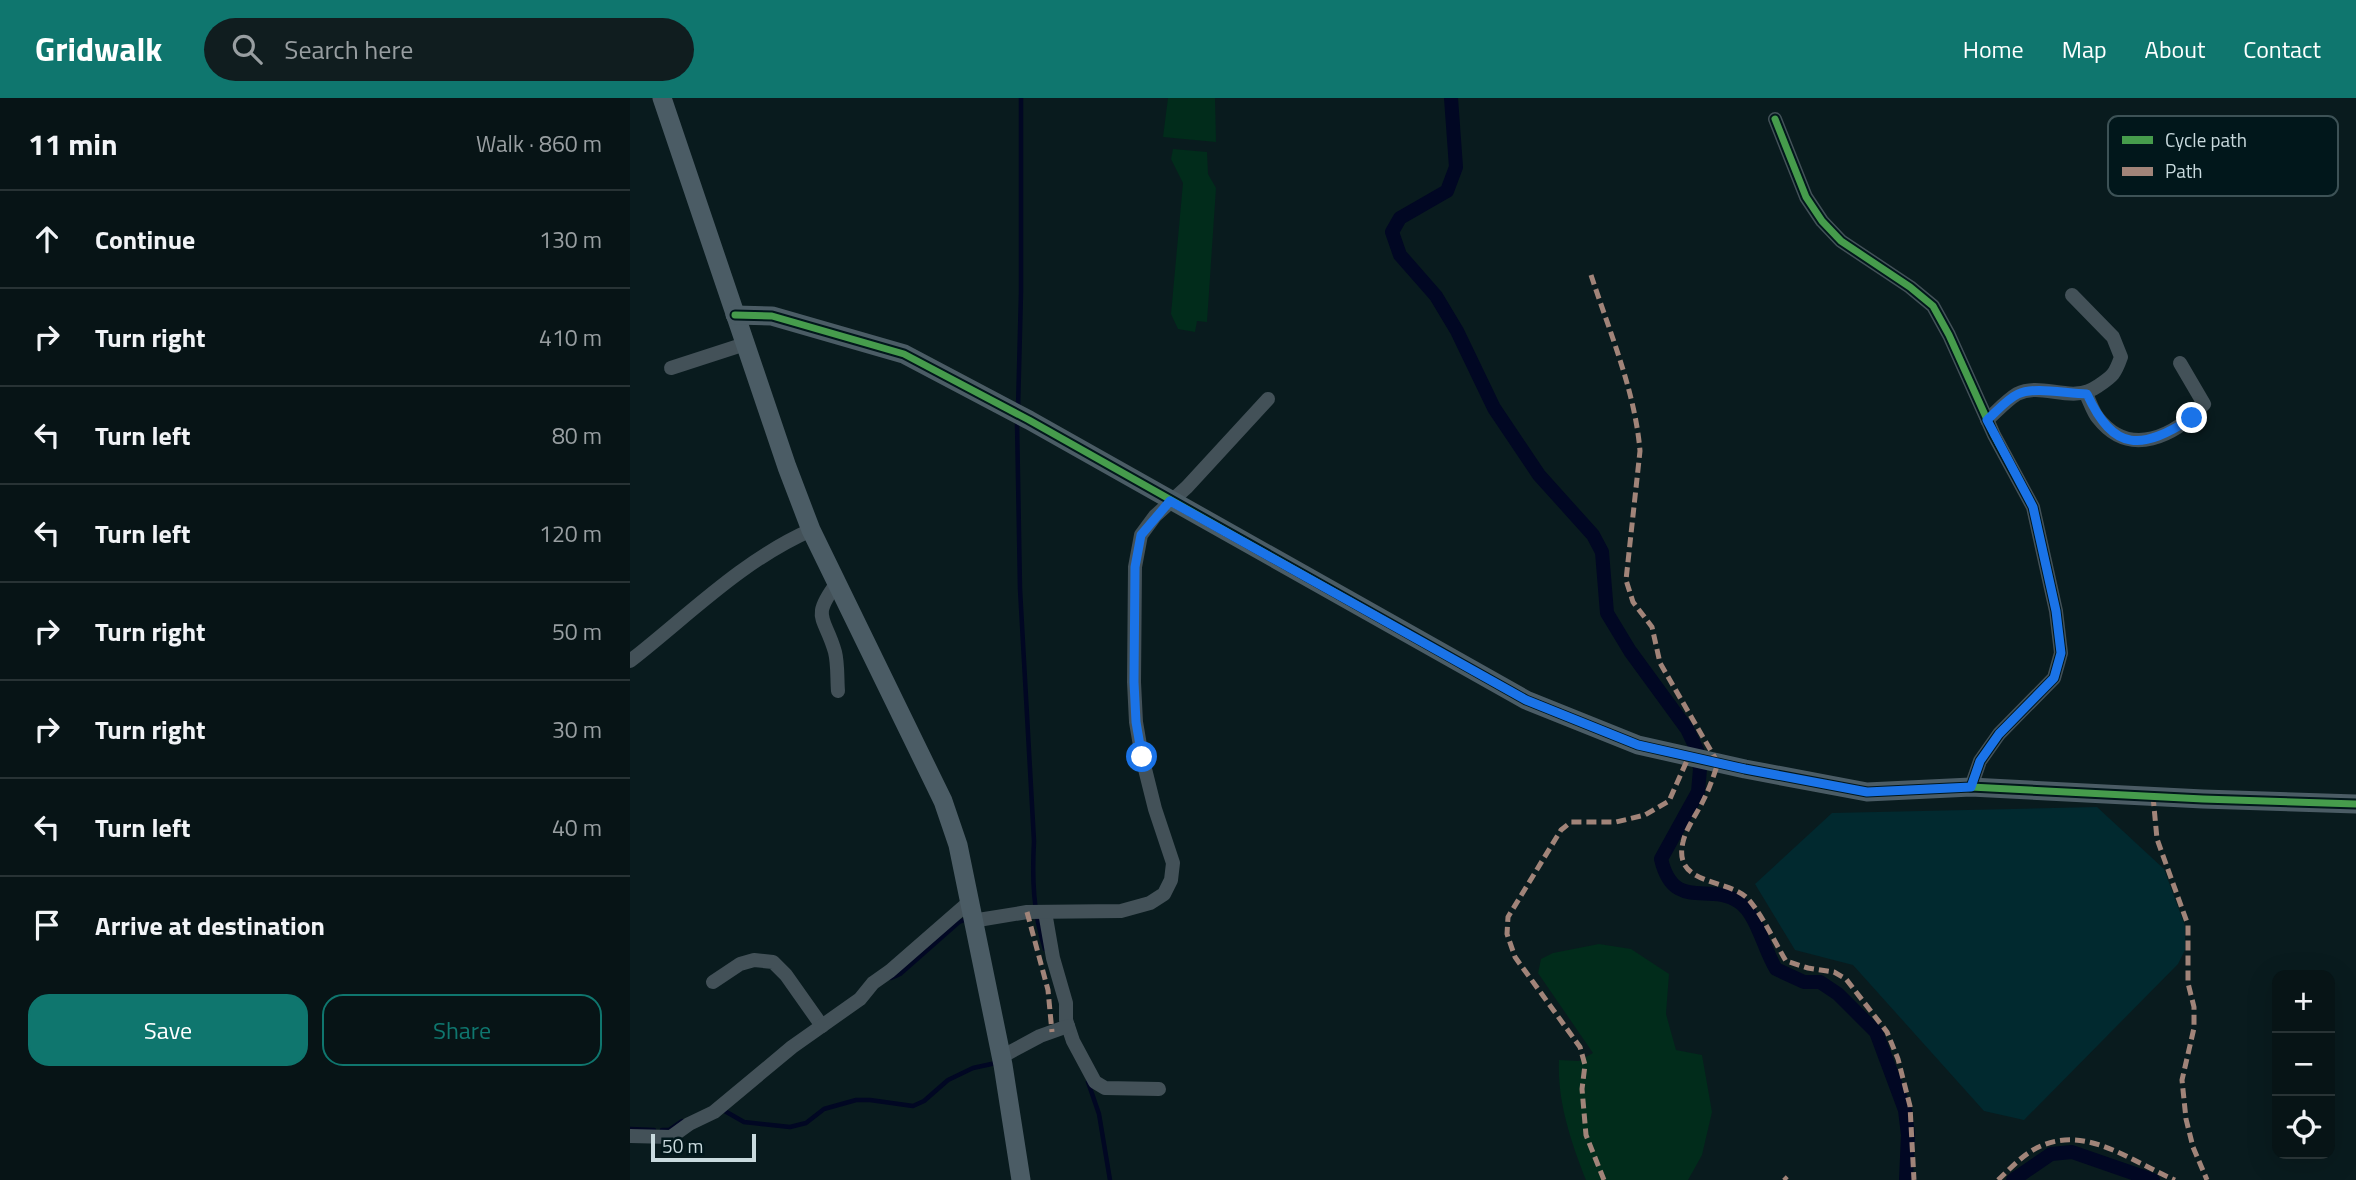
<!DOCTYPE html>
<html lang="en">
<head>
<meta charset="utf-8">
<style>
	:root { --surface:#071416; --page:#101d1f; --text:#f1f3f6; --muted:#989ea1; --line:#283335; --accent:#0f766e }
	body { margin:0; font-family:"Titillium Web",sans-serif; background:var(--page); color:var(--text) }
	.controls { position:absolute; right:21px; bottom:21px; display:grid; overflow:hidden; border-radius:14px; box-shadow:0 7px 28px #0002 }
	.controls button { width:63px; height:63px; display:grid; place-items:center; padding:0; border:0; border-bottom:2px solid var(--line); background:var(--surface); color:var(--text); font:35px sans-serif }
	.scale { position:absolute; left:21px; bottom:18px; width:105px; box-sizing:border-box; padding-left:7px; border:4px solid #c9dade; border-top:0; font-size:19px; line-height:24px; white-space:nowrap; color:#c9dade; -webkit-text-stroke:5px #01171b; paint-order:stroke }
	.stop { position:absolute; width:21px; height:21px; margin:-16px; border:5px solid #1a73e8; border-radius:50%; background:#fff }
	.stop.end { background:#1a73e8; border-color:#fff; box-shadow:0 2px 7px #0008 }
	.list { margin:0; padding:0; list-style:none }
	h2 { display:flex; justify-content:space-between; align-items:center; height:91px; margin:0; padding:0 28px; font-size:30px }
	h2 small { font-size:23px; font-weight:400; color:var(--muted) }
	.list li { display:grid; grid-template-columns:46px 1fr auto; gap:21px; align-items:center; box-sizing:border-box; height:98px; padding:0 28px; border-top:2px solid var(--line) }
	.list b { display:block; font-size:26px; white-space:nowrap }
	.list em { font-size:23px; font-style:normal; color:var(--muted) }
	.actions { display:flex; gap:14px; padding:21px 28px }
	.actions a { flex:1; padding:16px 0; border:2px solid var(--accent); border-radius:21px; text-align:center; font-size:24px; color:var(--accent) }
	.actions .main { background:var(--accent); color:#fff }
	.icon { flex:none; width:38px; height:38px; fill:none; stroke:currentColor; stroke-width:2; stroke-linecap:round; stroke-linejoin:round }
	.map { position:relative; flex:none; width:1726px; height:1082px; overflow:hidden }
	header { display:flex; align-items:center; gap:42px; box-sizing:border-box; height:98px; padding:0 35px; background:var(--accent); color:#fff }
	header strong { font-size:33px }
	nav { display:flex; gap:38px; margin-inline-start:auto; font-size:24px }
	.search { width:490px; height:63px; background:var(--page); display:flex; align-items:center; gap:18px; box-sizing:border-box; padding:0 24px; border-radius:38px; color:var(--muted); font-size:26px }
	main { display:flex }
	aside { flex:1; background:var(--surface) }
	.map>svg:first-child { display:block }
</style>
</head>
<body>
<header>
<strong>Gridwalk</strong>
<div class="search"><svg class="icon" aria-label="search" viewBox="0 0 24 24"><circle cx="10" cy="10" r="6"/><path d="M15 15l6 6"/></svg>Search here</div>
<nav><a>Home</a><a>Map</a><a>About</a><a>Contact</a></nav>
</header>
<main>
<aside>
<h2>11 min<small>Walk · 860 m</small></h2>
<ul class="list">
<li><svg class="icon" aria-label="ahead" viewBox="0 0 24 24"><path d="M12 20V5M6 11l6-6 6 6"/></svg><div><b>Continue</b></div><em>130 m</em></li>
<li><svg class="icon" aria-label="right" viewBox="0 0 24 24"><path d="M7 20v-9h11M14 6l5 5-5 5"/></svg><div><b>Turn right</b></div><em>410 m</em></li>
<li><svg class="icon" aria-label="left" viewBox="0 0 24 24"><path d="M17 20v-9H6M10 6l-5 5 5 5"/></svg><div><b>Turn left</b></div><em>80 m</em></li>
<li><svg class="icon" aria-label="left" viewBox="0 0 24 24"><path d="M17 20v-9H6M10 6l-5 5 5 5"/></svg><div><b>Turn left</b></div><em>120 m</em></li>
<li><svg class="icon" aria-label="right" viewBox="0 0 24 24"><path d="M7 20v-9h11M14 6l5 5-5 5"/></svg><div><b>Turn right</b></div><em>50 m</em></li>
<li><svg class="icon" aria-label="right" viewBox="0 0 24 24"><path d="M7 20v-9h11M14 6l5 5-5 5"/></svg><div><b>Turn right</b></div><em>30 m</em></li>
<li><svg class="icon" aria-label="left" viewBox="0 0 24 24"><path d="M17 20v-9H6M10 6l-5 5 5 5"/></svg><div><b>Turn left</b></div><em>40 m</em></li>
<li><svg class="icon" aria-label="arrive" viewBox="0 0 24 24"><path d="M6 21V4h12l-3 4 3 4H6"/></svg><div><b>Arrive at destination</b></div></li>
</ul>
<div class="actions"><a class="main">Save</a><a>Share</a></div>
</aside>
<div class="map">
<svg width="1726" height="1082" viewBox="0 0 1726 1082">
	<rect width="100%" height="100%" fill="#091b1e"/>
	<!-- built -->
	<polygon fill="#01292f" points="1467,709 1534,771 1555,828 1555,852 1548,866 1394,1022 1354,1013 1223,867 1165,852 1125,786 1202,715"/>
	<!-- green -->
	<g fill="#012c1b">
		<polygon points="538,0 585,0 586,44 533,39"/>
		<polygon points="543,51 577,54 578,76 586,90 577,224 567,223 565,234 548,231 541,216 553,85 541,61"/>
		<path d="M969 846 1001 851 1039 876 1036 916 1046 952 1072 957 1082 1014 1072 1057 1058 1082H956C941 1044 927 1003 929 962L949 963 963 955 908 875 911 861 923 855Z"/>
	</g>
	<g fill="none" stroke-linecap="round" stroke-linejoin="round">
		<!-- stream -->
		<g stroke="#010723" stroke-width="4.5">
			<polyline points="388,311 391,194 391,0"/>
			<path d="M387 323 390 491 404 743C402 780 403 815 415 851"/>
			<polyline points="261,880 270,876 329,824 337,821"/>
			<polyline points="458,984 469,1016 480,1082"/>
			<polyline points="93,1012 114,1024 160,1029 176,1025 194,1011 226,1002 240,1002 283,1008 294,1003 318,982 343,970 366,965"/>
			<polyline points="0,1031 24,1032"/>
			<polyline points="32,1032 39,1032 52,1023"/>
		</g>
		<!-- canal -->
		<g stroke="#010723" stroke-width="14">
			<path d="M821 0 826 69 817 93 770 120 762 134 770 157 806 198 827 233 864 310 909 377 963 437 972 454 977 515 1000 553 1057 631 1067 652 1070 671 1068 694 1031 761C1044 815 1079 783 1109 804 1127 816 1134 852 1146 871L1174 884H1190L1208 896 1246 934 1275 1012 1278 1037 1276 1082"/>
			<polyline points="1383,1082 1421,1056 1442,1054 1523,1082"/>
		</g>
		<!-- street -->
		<g stroke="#435158" stroke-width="14">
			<polyline points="1145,21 1176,99 1192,123 1211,143 1280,189 1303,208 1319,237 1364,337 1403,409 1426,513 1431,555 1424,580 1369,636 1350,663 1341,689"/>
			<polyline points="41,270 115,246"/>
			<path d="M1456 296C1460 304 1463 314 1468 320 1500 361 1545 338 1574 306L1550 265"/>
			<path d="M1357 322C1366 314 1377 302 1387 296 1413 283 1441 307 1468 288 1483 278 1485 276 1491 259L1483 239 1442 197"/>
			<path d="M207 485C180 521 195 518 205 554 208 566 207 581 208 593"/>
			<path d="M0 563C59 517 111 463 181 432"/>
			<polyline points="415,814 423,860 436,905 436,922 443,943 465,984 475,990 529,991"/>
			<polyline points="342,823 397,814 491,813 520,805 534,796 541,782 543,765 525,711 512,659 506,624 504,584 505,469 511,437 525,418 557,389 638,301"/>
			<polyline points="83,884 110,866 124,862 143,864 156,877 192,928"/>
			<polyline points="371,959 410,938 438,928"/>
			<polyline points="0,1038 41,1039 59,1026 84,1014 162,949 230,901 243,885 260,873 338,805"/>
		</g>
		<!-- secondary -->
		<g stroke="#4b5c65" stroke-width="19">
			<polyline points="32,0 157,369 181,432 313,703 328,747 373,967 391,1082"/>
			<polyline points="105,217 142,218 274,256 399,322 896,602 1008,647 1115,671 1237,694 1341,689 1573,701 1726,706"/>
		</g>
		<!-- quiet -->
		<g stroke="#a18479" stroke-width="5" stroke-dasharray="10 5" stroke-linecap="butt">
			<path d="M961 177C980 235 1005 293 1010 353L996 482 1003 504 1022 529 1030 565 1088 665C1084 677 1080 689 1074 701 1068 714 1056 730 1053 744 1042 789 1101 780 1119 802 1134 820 1144 843 1156 863L1178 870 1204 874 1216 881 1257 934 1268 961 1280 1008 1284 1082"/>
			<polyline points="1523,698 1527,741 1558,827 1558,885 1564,909 1564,930 1552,982 1556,1021 1563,1049 1577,1082"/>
			<polyline points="397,814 418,892 422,934"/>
			<polyline points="1154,1079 1157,1082"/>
			<polyline points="974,1082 956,1037 952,991 955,967 950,949 885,859 877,836 878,819 931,732 941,724 986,724 1015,717 1039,703 1059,658"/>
			<path d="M1368 1082C1381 1070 1394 1055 1411 1048 1457 1027 1504 1065 1545 1082"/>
		</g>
		<defs>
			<g id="cycleway">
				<polyline points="1145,21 1176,99 1192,123 1211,143 1280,189 1303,208 1319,237 1364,337 1403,409 1426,513 1431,555 1424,580 1369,636 1350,663 1341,689"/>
				<polyline points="105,217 142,218 274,256 399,322 896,602 1008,647 1115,671 1237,694 1341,689 1573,701 1726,706"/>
			</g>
		</defs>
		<!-- cycleway casing -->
		<use href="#cycleway" stroke="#01171b" stroke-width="11"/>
		<!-- cycleway -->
		<use href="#cycleway" stroke="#469c4c" stroke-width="7"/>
	</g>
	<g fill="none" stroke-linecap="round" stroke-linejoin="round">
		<!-- route -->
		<path stroke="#1a73e8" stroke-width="9" d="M512 659 506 624 504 584 505 469 511 437 540 403 896 602 1008 647 1115 671 1237 694 1341 689 1350 663 1369 636 1424 580 1431 555 1426 513 1403 409 1357 322C1366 314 1377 301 1388 296 1405 288 1437 296 1457 296 1484 355 1512 352 1562 320"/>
	</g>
	<!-- legend -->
	<rect x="1478" y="18" width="230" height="80" rx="10" fill="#01171b" stroke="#3d5256" stroke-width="2"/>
	<rect x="1492" y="38" width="31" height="8" fill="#469c4c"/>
	<rect x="1492" y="69" width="31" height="9" fill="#a18479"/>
	<g font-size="19" fill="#c9dade">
		<text x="1535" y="49">Cycle path</text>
		<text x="1535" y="80">Path</text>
	</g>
</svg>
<div class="controls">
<button>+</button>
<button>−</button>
<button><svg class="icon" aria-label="locate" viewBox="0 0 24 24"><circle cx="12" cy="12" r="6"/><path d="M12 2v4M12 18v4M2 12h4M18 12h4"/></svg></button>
</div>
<div class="scale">50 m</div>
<div class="stop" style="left:512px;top:659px"></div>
<div class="stop end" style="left:1562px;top:320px"></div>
</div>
</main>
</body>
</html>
